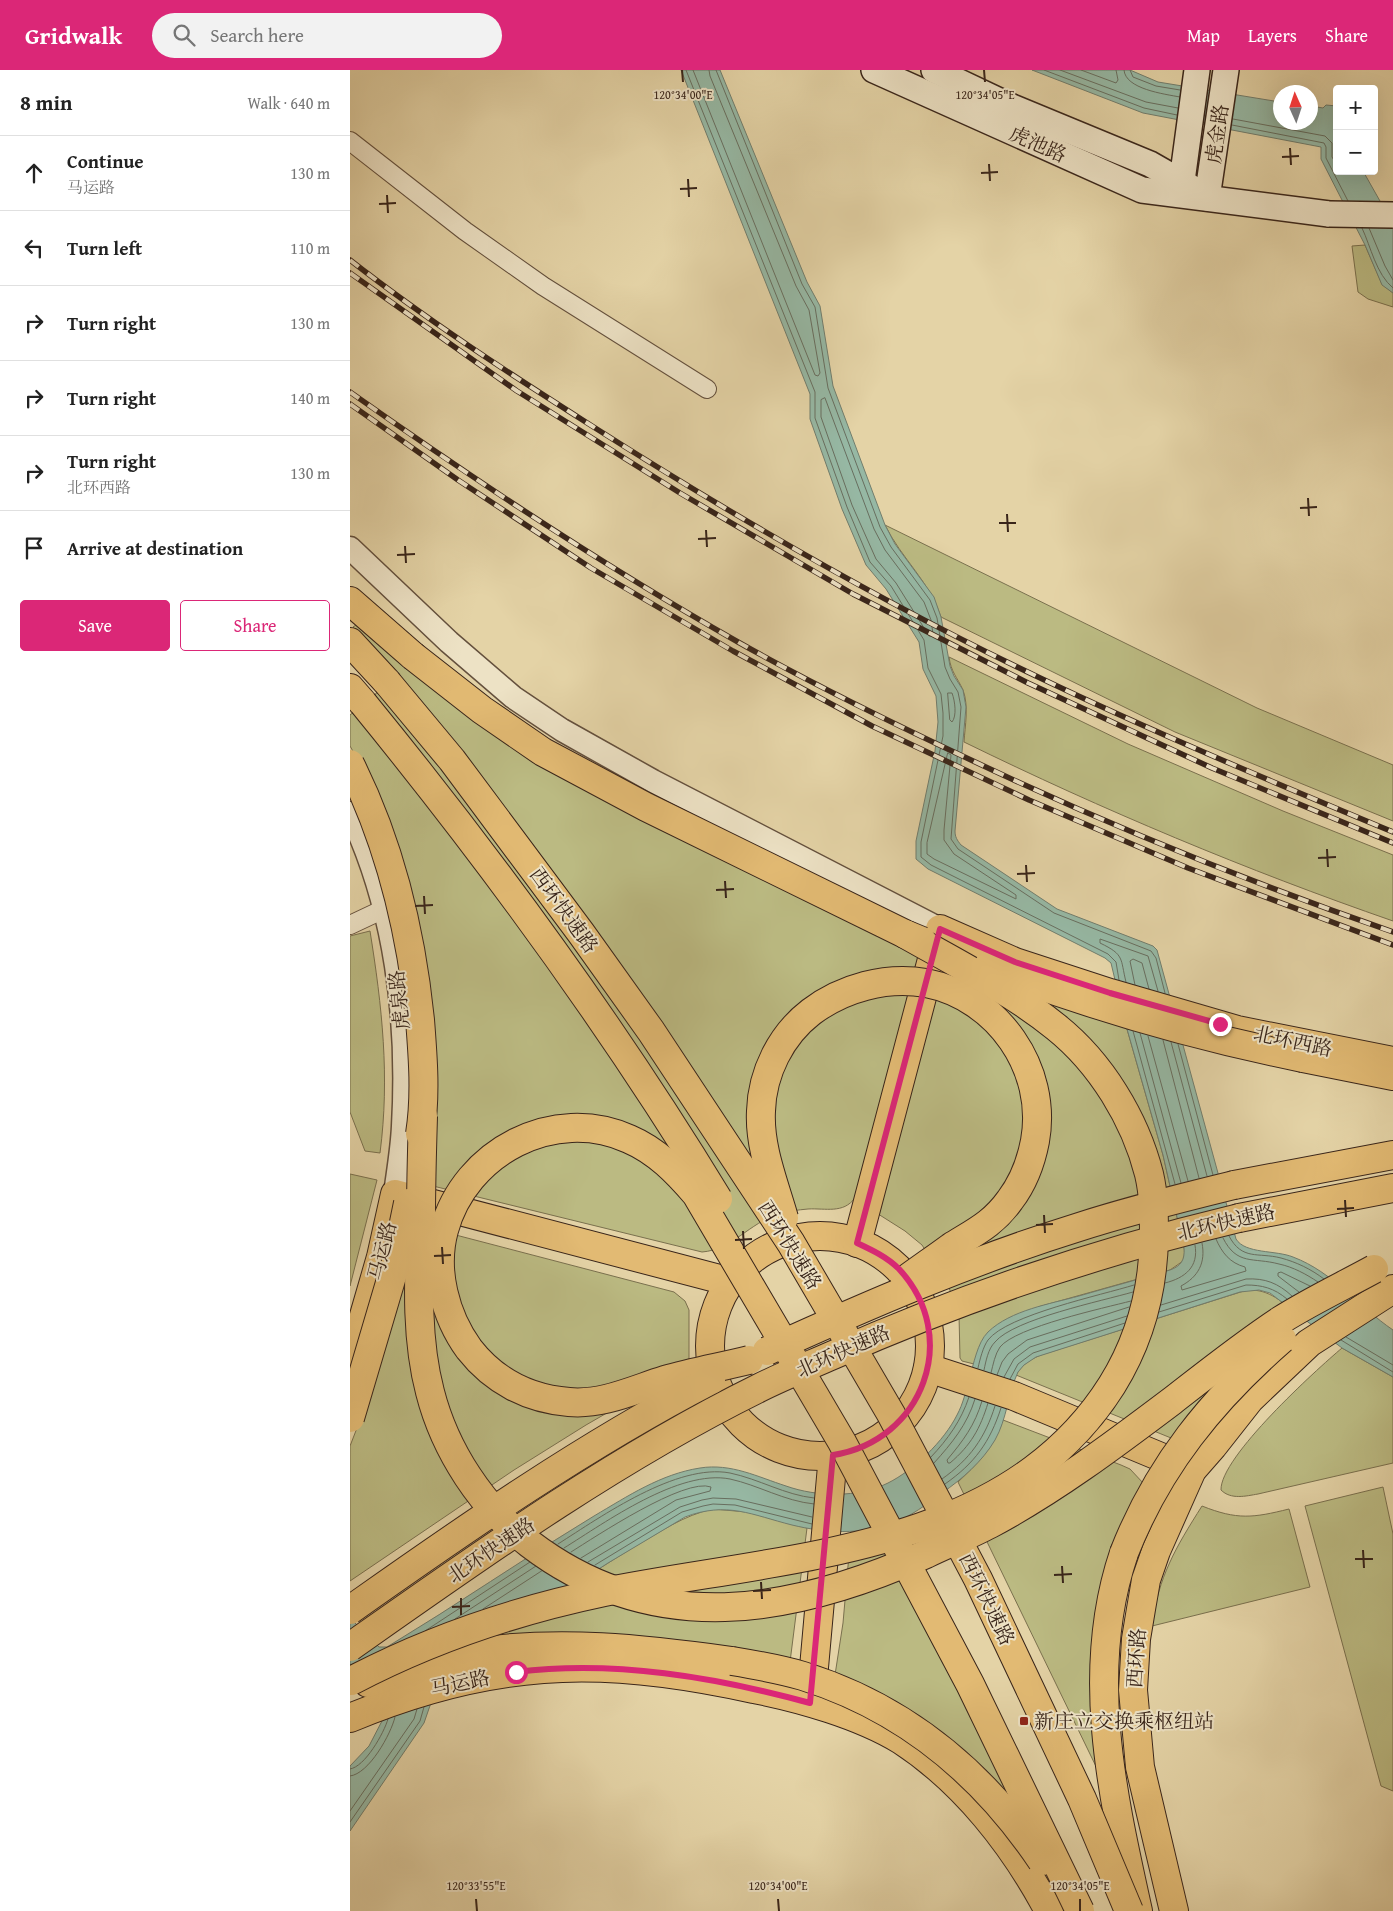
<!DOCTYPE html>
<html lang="en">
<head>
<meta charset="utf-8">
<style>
	:root { --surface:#fff; --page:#f2f2f2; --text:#222; --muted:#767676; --line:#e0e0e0; --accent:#db2777 }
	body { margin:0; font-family:"Gentium Book Plus","Noto Serif SC",serif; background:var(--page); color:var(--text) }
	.controls { position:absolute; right:15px; top:15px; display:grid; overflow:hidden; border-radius:5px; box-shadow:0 5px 20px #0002 }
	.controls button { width:45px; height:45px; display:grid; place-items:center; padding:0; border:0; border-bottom:1px solid var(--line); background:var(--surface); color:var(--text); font:25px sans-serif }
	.compass { position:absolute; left:923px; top:15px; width:45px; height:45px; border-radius:50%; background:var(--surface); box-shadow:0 5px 20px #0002; rotate:357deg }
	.stop { position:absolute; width:15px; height:15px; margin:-11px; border:4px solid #db2777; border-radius:50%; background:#fff }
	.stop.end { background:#db2777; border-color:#fff; box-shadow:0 1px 5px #0008 }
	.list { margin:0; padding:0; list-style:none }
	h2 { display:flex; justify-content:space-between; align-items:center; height:65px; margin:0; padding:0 20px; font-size:21px }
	h2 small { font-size:16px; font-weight:400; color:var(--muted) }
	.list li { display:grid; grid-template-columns:32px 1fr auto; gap:15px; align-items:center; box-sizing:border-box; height:75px; padding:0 20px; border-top:1px solid var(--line) }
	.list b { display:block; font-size:19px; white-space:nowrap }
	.list p { margin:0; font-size:16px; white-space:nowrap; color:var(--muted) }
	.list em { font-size:16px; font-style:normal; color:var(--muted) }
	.actions { display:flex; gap:10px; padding:15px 20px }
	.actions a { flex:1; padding:11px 0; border:1px solid var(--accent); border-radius:5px; text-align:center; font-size:18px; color:var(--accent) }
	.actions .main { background:var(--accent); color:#fff }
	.icon { flex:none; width:28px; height:28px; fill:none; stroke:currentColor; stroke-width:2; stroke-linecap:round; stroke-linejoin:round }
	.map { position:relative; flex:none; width:1043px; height:1841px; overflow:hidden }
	header { display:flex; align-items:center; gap:30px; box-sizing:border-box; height:70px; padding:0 25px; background:var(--accent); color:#fff }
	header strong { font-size:24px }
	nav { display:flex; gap:28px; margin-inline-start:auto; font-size:18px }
	.search { width:350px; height:45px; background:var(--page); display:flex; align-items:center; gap:12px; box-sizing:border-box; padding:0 18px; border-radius:28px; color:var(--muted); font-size:19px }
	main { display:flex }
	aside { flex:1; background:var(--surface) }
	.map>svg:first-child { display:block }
</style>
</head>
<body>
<header>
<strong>Gridwalk</strong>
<div class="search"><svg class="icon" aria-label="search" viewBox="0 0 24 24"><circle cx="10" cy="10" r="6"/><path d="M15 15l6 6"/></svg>Search here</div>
<nav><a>Map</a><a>Layers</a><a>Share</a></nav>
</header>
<main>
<aside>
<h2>8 min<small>Walk · 640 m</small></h2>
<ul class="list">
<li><svg class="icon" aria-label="ahead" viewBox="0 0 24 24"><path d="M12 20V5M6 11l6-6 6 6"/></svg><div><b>Continue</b><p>马运路</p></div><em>130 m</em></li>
<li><svg class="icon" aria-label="left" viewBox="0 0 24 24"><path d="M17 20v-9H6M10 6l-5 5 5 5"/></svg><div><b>Turn left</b></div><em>110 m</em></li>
<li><svg class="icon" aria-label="right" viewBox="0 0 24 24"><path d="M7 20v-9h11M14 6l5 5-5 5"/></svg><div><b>Turn right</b></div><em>130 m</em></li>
<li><svg class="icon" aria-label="right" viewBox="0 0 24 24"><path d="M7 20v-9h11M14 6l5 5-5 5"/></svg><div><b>Turn right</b></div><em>140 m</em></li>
<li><svg class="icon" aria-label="right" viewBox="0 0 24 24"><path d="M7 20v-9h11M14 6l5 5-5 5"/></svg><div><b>Turn right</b><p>北环西路</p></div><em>130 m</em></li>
<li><svg class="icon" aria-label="arrive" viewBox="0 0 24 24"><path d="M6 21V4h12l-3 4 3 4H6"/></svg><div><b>Arrive at destination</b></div></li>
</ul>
<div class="actions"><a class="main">Save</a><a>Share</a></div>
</aside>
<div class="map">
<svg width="1043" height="1841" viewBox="0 0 1043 1841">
	<rect width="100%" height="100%" fill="#e4d3a6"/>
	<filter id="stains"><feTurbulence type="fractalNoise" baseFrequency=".004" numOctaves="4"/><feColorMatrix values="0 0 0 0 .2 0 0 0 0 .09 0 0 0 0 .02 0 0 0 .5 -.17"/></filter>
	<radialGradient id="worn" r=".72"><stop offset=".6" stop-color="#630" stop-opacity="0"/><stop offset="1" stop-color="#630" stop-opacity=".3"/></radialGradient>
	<!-- green -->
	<g fill="#bbba82" stroke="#7a704e">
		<polygon points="1015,175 1032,214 1043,223 1043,237 1018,229 1008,222 1002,176"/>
		<path d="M535 455 907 638 1043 695V751L825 662 591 547C580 512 551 488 535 455Z"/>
		<path d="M9 553 40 580 576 886 505 1128C493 1144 476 1138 458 1139 448 1140 437 1141 428 1144 400 1153 381 1180 352 1182L83 1116 13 699 0 676V645L46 607 3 557Z"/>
		<path d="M599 587 778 674 933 741 1043 785V851C896 800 753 740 614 672 615 656 619 636 613 620 607 607 601 602 599 587Z"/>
		<path d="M20 861C32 936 40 1007 30 1083L15 1081 0 1042V866Z"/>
		<polygon points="591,891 775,952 813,1085 835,1182 833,1191 820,1200 688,1237 630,1276 624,1294 612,1291 610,1288 609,1245 598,1215 572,1175 555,1161 525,1142"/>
		<polygon points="0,1104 27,1110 0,1216"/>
		<polygon points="79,1158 324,1222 335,1231 339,1240 339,1305 262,1340 236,1355 164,1400 0,1511 0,1376 14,1340 54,1208"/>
		<path d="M897 1220C920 1219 932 1232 949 1246L826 1370 666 1305C672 1294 682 1288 694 1284Z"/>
		<path d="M992 1278 1043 1307V1393L908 1424C896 1426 881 1430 871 1420 870 1387 966 1300 992 1278Z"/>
		<path d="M653 1350 771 1395 780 1399 794 1414 777 1465 756 1717 608 1412C627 1394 645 1376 653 1350Z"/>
		<polygon points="1033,1417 1043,1464 1043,1721 1031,1716 955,1436"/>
		<path d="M852 1436C887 1450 903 1448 939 1439L960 1517 802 1556C808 1507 826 1477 852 1436Z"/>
		<path d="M363 1439 397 1442 457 1458 440 1592 134 1569C186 1541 234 1507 284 1477 310 1462 334 1445 363 1439Z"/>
		<polygon points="534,1457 683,1748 633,1698 485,1605 493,1553 501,1462"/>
	</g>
	<!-- water -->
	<g fill="#96b8a4" stroke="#717d6d">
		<path d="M331 0H370L457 212 470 236 483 316 535 455 545 474 584 527 591 547 600 596 604 606 613 620 616 637 605 761C605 767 607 770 611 775L707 839 803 876 807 880 886 1169C895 1184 926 1180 943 1187 983 1202 1009 1237 1043 1260V1307L992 1278 920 1223 909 1220 890 1222 686 1287 674 1295 668 1302C658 1323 657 1349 645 1370 632 1392 612 1409 592 1423 577 1434 560 1447 543 1453 511 1465 475 1463 442 1455 402 1445 377 1431 335 1447L258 1493 175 1547 134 1569 92 1601 74 1653 0 1761V1696L19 1676 33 1649 0 1602V1548L29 1577H37C107 1535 174 1488 244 1446 278 1426 311 1404 350 1398 381 1393 408 1407 436 1416 467 1427 508 1428 538 1413 564 1400 594 1371 607 1345 613 1334 616 1321 619 1309 624 1294 627 1273 638 1262 661 1240 700 1234 729 1226 760 1217 790 1209 820 1200 831 1196 835 1190 834 1178L813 1085 775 952 761 893 755 888 578 799 566 789V771L585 681 588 652 586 626 573 599 569 572 536 519 516 495 492 439 460 349V324Z"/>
		<polygon points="682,0 780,0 808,12 930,32 931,52 961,52 961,36 973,38 976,35 987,36 987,101 1013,101 1043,154 1043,223 1032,215 1015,175 971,89 971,77 793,43"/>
	</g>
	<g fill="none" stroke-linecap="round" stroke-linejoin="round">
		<!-- shore -->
		<g stroke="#686e5f" stroke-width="1">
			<polyline points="336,0 465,322 465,348 497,437 520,492 541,516 574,570 578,598 591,624 593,643 593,666 571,772 571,787 581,795 758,884 766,892 769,910"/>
			<polyline points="343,0 465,305 468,306 470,303 459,240 446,216 360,6 359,0"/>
			<polyline points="366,0 452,214 465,237 478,318 530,457 541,477 580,530 587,548 595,597 600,609 608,622 611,637 601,769 608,779 704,843 801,881 806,888 815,923"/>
			<polyline points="694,0 794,38 827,45"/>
			<polyline points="710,0 796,32 828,38"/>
			<polyline points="731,0 766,13 768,10 766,0"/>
			<path d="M774 0C775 19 814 24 830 27"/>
			<polyline points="780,0 783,7 806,16 830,20"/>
			<polyline points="883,49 975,66 982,73 982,87 987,95"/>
			<polyline points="882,55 974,73 976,77 976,88 998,131"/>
			<path d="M1012 158C1021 177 1026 204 1043 218"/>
			<polyline points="1019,158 1035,196 1043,210"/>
			<polygon points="475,328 524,459 535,480 574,532 581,550 583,564 582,566 579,566 546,513 526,489 502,435 471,347 471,330"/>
			<path d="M598 623H602C605 631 607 646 602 652L600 650Z"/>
			<polygon points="598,683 601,685 594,760 594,770 604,784 666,825 666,829 584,789 577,784 577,773"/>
			<path d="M776 912C770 888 775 885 750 873V869L798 886 808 921"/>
			<polyline points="785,915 780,891 783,889 792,893 799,919"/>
			<polyline points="783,961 825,1114"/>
			<polyline points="790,963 831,1113"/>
			<polyline points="798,966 838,1111"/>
			<polyline points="813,970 849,1108"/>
			<polyline points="821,972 857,1106"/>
			<polyline points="828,974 863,1105"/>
			<path d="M879 1166C892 1191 908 1182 931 1188 946 1192 961 1199 974 1209"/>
			<path d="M873 1168C887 1196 903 1187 929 1194 943 1197 956 1204 968 1212"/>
			<path d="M852 1173C856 1193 848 1207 831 1216L832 1220 896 1201 895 1197C880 1193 872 1183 866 1169"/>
			<path d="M815 1213C835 1208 849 1197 845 1175"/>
			<polyline points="949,1222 928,1206 928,1203 931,1202 960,1216"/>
			<path d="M811 1235 896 1209C915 1208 928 1213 942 1226"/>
			<path d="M809 1242 896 1215C912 1215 924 1218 937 1229"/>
			<polyline points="996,1267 1043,1295"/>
			<polyline points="991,1270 1043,1302"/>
			<path d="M628 1298C630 1289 633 1277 638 1270 657 1245 752 1225 784 1215"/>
			<path d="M634 1300C636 1291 638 1279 645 1272 664 1249 752 1231 783 1222"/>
			<path d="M641 1303C643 1295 645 1284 650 1277 666 1257 754 1238 781 1231"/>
			<polyline points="647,1305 652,1292 658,1284 677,1270 779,1237"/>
			<polyline points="654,1307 664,1289 680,1277 777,1246"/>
			<polyline points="660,1309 668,1294 683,1283 775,1253"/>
			<path d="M632 1331C625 1355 613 1371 597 1390L598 1393H600C621 1375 630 1359 638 1333"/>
			<path d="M581 1387C598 1369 611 1351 619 1327"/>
			<path d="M584 1393C602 1373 617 1355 625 1329"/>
			<path d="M592 1409C620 1389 635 1368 645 1336"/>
			<path d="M595 1414C625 1393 640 1372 651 1338"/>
			<path d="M208 1474C252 1446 327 1393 380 1403 409 1409 435 1425 464 1428"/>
			<path d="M214 1478C256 1452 329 1399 380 1409 408 1415 434 1431 464 1434"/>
			<path d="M221 1482C245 1467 335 1407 361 1417L360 1421 326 1430 231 1488"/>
			<polyline points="238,1492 330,1437 352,1430 363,1428 386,1429 462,1447"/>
			<polyline points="245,1495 332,1442 353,1436 363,1434 385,1435 462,1454"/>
			<polyline points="133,1539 193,1500"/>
			<polyline points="105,1549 186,1496"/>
			<polyline points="75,1561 180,1492"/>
			<path d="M0 1699C15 1697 34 1663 38 1649"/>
			<path d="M0 1706C19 1704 41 1664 45 1647"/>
			<polyline points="0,1741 64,1649 67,1639"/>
			<polyline points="0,1752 70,1651 74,1637"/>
		</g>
		<defs>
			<g id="minor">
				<polyline points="0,71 115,161 193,216 357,319"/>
				<polyline points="0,855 34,839"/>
			</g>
			<g id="tertiary">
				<polyline points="0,478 99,572 163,627 212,660 303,711 590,859"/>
				<path d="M0 743C46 839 59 950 53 1056 52 1079 48 1101 45 1124"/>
			</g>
			<g id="secondary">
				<polyline points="524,0 792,120 979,144"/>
				<polyline points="584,0 662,37 800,94 849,122"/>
				<polyline points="829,124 832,111 847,0"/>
				<polyline points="857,128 876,0"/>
			</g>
			<g id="primary">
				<circle cx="470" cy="1276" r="110"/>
				<polyline points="507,1173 590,859 665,892 760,923 887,960 1043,991"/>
				<polyline points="0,1294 31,1187 45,1124 381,1212"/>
				<polyline points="578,1298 664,1326 842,1400"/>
				<polyline points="461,1631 483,1385"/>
				<path d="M0 1648C62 1622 126 1604 193 1599 263 1593 336 1604 404 1619 450 1628 510 1645 551 1670 614 1711 664 1775 699 1841"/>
				<polyline points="824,1841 790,1697 783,1620 786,1569 791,1539 796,1510 806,1481 842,1400 863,1376 900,1329 959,1273 1043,1219"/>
			</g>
			<g id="trunk">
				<polyline points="0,531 63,586"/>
				<polyline points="0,572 37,612"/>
				<polyline points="0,618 13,633"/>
				<polyline points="953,988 1043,1006"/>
				<polyline points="884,1115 1043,1085"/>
				<polyline points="889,1148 1043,1118"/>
				<path d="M774 1483C734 1601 762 1723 788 1841"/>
				<path d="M18 1613C51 1601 85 1589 120 1583 208 1569 295 1579 382 1591"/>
			</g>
		</defs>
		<!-- minor casing -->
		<use href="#minor" stroke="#64503d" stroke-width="20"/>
		<!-- tertiary casing -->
		<use href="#tertiary" stroke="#64503d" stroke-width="25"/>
		<!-- secondary casing -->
		<use href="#secondary" stroke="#39251a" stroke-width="28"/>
		<!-- primary casing -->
		<use href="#primary" stroke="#39251a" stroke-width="30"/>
		<!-- trunk casing -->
		<use href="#trunk" stroke="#39251a" stroke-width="30"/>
		<!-- minor -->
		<use href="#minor" stroke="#ede2c5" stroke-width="18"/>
		<!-- tertiary -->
		<use href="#tertiary" stroke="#ede2c5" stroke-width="22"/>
		<!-- secondary -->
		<use href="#secondary" stroke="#ede2c5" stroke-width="25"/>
		<!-- primary -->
		<use href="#primary" stroke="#e2ba73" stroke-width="28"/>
		<!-- trunk -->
		<use href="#trunk" stroke="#e2ba73" stroke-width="28"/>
		<defs>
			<g id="rail">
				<path d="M0 190C77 250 160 304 242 356 385 447 533 533 686 606 803 662 923 712 1043 762"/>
				<polyline points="0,203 167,321 330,423 503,524 678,613 771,656 862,698 1043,773"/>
				<path d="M0 322C126 411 254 496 388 572 464 615 542 653 621 690 758 755 899 812 1043 862"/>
				<polyline points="0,334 108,410 241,498 383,581 522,656 679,730 838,798 1043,875"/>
			</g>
		</defs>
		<!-- rail casing -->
		<use href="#rail" stroke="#39251a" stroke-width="5.5"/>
		<!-- rail -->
		<use href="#rail" stroke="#ede2c5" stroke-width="4" stroke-dasharray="11" stroke-linecap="butt"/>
		<defs>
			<polyline id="secondary-bridge" points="979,144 1043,145"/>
			<g id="trunk-bridge">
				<polyline points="63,586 132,640 193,682 296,737 555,864 572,871"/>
				<polyline points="37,612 102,690 231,863 301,961 441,1173 541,1344 628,1509 732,1729 779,1841"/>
				<path d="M13 633C142 791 262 955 368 1129"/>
				<path d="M0 694C40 774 61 861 70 950 73 988 76 1026 70 1064"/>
				<path d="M638 896C740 936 845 966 953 988"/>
				<path d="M73 1046C72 1079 71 1112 71 1146 69 1204 65 1265 80 1322 95 1381 132 1437 180 1474 305 1569 442 1544 576 1484 597 1474 619 1465 640 1454 704 1420 765 1374 822 1331 858 1303 893 1275 931 1250 961 1231 993 1216 1024 1199"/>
				<path d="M434 1148C424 1113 409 1077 411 1041 412 1003 431 965 461 942 493 918 536 906 576 913 648 927 698 999 685 1071 681 1092 673 1113 660 1130 643 1154 625 1162 601 1177 586 1188 570 1199 555 1210"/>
				<path d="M417 1281C518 1235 620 1191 726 1158 778 1141 831 1128 884 1115"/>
				<path d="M399 1290C371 1297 342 1302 315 1310 283 1320 253 1335 219 1332 179 1329 144 1311 119 1279 95 1246 83 1200 94 1160 115 1082 204 1035 279 1069 307 1081 327 1102 346 1124L492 1372 620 1614 730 1841"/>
				<polyline points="0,1348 45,1196 58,1133"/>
				<path d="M774 1483C808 1396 862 1330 932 1269"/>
				<path d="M0 1540C116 1458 234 1376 361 1310"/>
				<path d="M0 1577C132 1484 265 1389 409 1318 433 1306 458 1296 483 1285 616 1226 747 1182 889 1148"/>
				<path d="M382 1591C406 1595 430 1599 453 1606 555 1638 633 1703 692 1791"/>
				<path d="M1 1611C79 1570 168 1540 254 1522 430 1486 655 1485 762 1315 790 1270 803 1221 804 1168 804 1146 804 1125 799 1104 785 1049 751 993 706 957 660 920 606 893 555 864"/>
			</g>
		</defs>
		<!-- secondary-bridge casing -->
		<use href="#secondary-bridge" stroke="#39251a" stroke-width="28" stroke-linecap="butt"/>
		<!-- trunk-bridge casing -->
		<use href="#trunk-bridge" stroke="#39251a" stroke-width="30" stroke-linecap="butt"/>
		<!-- secondary-bridge -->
		<use href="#secondary-bridge" stroke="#ede2c5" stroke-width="25"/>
		<!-- trunk-bridge -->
		<use href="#trunk-bridge" stroke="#e2ba73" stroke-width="28"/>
	</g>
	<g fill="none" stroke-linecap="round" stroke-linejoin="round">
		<!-- route -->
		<path stroke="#db2777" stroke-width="6" d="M166 1602C265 1590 365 1607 460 1633L483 1385C573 1371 612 1267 549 1199 537 1187 522 1180 507 1173L590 859 665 892 760 923 870 954"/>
	</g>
	<!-- ticks -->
	<path fill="none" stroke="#39251a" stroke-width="2" d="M332 0 333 12M634 0 635 12M940 78 941 95M932 87 949 86M639 94 640 111M631 103 648 102M338 109 339 127M330 119 347 118M37 125 38 143M29 134 46 133M958 428 959 446M950 438 967 437M657 444 658 462M649 453H666M356 460 357 477M348 469 366 468M55 476 56 493M47 485 65 484M977 779 978 797M968 788 986 787M676 795 677 812M667 804 685 803M375 811 376 828M366 820 384 819M74 826 75 844M65 836 83 835M995 1130 996 1147M987 1139 1004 1138M694 1145 695 1163M686 1155 703 1154M393 1161 394 1179M385 1170 402 1169M92 1177 93 1194M84 1186 101 1185M1013 1480 1014 1498M1005 1489H1023M712 1496 713 1513M704 1505 722 1504M411 1512 412 1529M403 1521 421 1520M111 1528V1545M102 1537 120 1536M126 1829 127 1841M428 1829 429 1841M730 1829V1841"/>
	<!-- markers -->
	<rect fill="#8f2418" stroke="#ede2c5" stroke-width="2" x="669" y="1646" width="10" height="10" rx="2.5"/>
	<g text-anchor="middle" stroke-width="4" stroke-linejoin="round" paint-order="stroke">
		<!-- street labels -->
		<g font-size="20" fill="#39251a" stroke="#ede2c5">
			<text transform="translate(867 64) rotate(-82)" y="7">虎金路</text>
			<text transform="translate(688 74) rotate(24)" y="7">虎池路</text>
			<text transform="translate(214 840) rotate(54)" y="7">西环快速路</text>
			<text transform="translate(49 930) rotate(-96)" y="7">虎泉路</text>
			<text transform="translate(943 971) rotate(12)" y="7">北环西路</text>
			<text transform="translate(876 1152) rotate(-13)" y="7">北环快速路</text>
			<text transform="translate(440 1175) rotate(58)" y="7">西环快速路</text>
			<text transform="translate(32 1181) rotate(-76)" y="7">马运路</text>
			<text transform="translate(493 1281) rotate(-24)" y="7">北环快速路</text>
			<text transform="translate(141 1480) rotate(-34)" y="7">北环快速路</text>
			<text transform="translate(637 1529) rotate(64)" y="7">西环快速路</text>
			<text transform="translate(786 1588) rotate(-86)" y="7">西环路</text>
			<text transform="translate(110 1613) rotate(-12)" y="7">马运路</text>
		</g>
		<!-- poi labels -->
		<g font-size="20" fill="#39251a" stroke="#ede2c5" text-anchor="start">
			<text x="684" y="1658">新庄立交换乘枢纽站</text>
		</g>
	</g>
	<g font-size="12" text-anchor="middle" fill="#39251a" stroke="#ede2c5" stroke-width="4" stroke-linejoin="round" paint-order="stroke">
		<text x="333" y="29">120°34'00"E</text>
		<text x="635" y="29">120°34'05"E</text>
		<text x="126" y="1820">120°33'55"E</text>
		<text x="428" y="1820">120°34'00"E</text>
		<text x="730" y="1820">120°34'05"E</text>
	</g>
	<rect width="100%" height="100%" filter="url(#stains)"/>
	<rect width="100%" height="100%" fill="url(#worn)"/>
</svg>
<div class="controls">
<button>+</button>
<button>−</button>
</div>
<svg class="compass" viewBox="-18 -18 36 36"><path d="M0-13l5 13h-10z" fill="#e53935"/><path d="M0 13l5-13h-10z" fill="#767676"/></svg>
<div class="stop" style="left:166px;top:1602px"></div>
<div class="stop end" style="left:870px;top:954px"></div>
</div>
</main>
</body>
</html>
